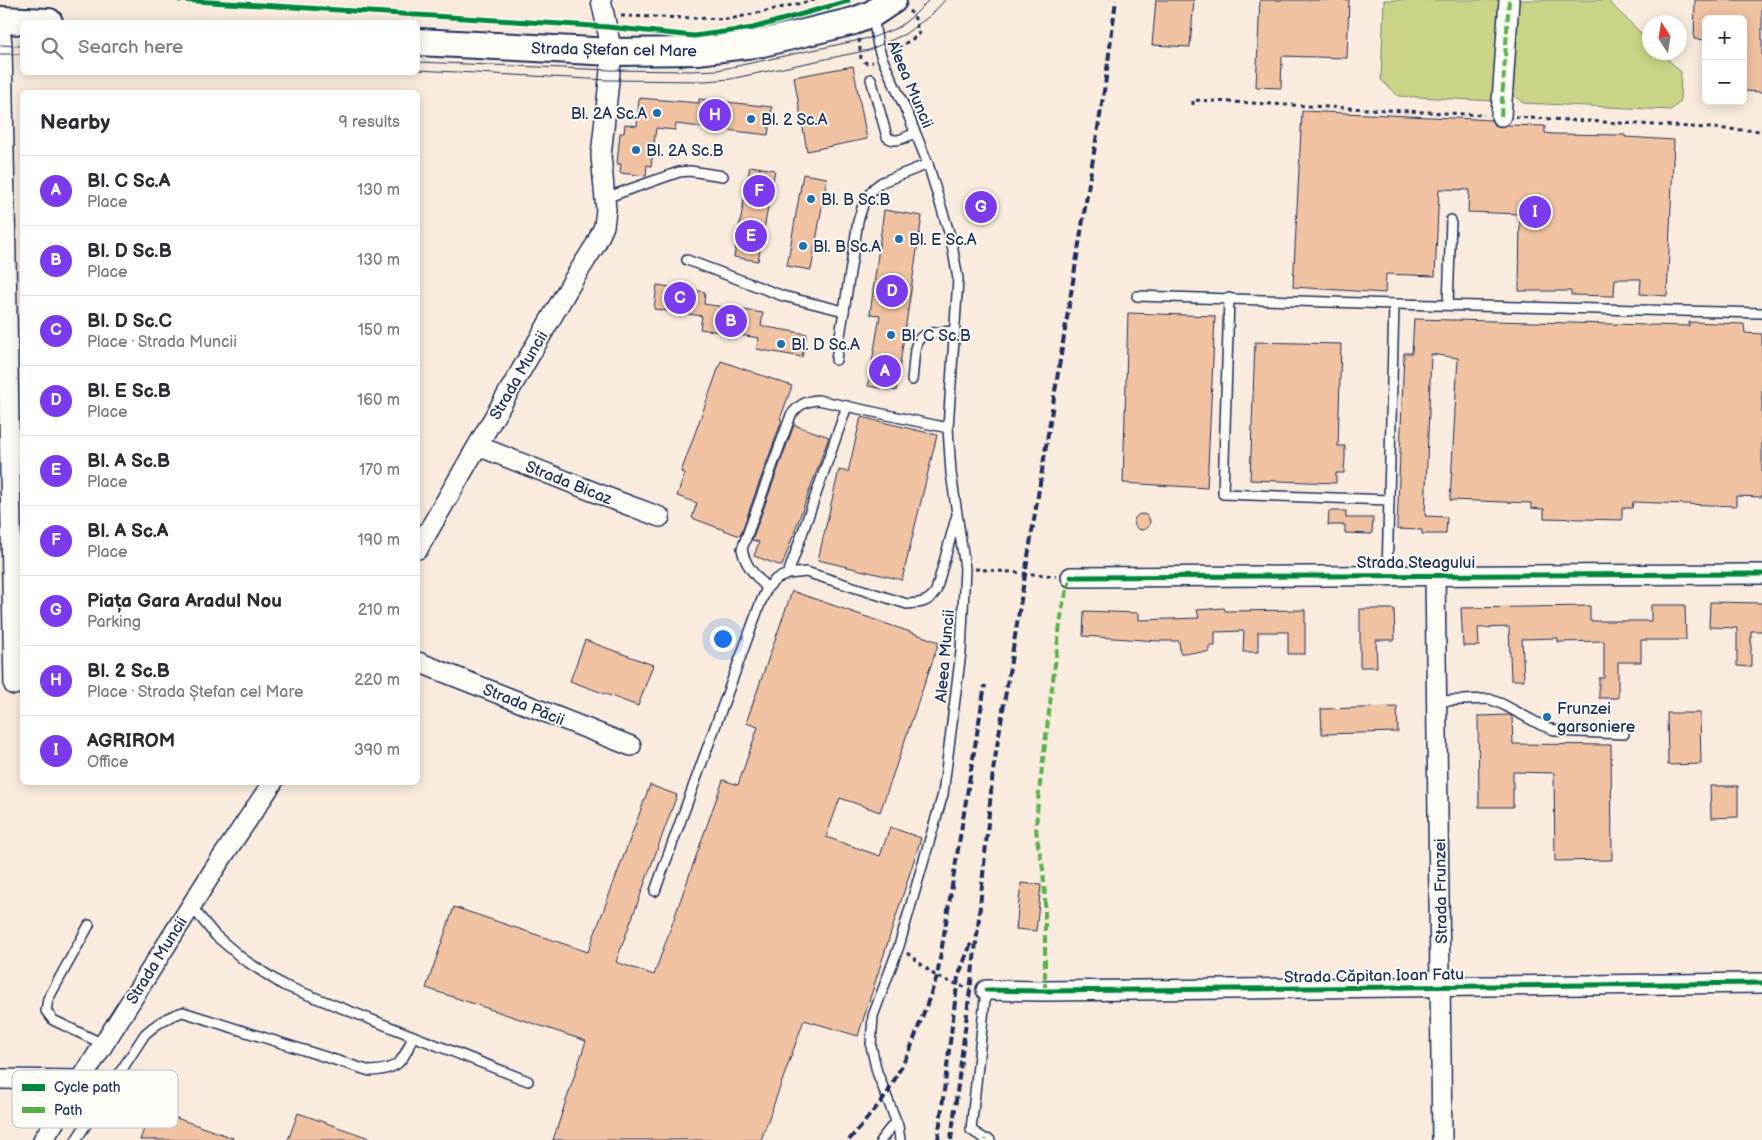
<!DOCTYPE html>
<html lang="en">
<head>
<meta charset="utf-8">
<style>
	:root { --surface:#fff; --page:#f2f2f3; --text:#2b2b33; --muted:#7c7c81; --line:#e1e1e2; --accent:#7c3aed }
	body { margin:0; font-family:"Balsamiq Sans",sans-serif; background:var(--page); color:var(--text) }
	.controls { position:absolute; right:15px; top:15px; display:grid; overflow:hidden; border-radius:8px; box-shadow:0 2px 12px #0003 }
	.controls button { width:45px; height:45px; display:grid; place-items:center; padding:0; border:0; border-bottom:1px solid var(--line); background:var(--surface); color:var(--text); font:25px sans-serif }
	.compass { position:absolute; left:1642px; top:15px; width:45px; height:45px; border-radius:50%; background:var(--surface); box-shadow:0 2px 12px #0003; rotate:348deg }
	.you { position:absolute; left:722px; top:638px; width:18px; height:18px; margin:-12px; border:4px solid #fff; border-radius:50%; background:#1a73e8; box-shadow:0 0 0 8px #1a73e833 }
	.badge { display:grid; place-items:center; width:32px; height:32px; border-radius:50%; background:var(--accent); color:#fff; font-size:16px; font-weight:700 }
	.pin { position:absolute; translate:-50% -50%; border:2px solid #fff; box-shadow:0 1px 5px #0006 }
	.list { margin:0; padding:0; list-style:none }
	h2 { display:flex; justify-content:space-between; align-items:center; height:65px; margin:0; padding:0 20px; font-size:21px }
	h2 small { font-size:16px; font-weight:400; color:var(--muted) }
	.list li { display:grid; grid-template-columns:32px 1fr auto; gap:15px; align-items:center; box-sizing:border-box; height:70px; padding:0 20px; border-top:1px solid var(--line) }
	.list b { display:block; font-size:19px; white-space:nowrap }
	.list p { margin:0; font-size:16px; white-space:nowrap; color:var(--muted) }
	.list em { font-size:16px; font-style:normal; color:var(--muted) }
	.icon { flex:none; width:28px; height:28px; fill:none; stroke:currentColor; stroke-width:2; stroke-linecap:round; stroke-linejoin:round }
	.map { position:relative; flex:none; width:1762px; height:1140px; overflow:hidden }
	.search { position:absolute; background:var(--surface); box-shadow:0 2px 12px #0003; left:20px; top:20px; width:400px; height:55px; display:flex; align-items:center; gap:12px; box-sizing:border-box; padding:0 18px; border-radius:8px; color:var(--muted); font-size:19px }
	.panel { position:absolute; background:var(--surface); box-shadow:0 2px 12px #0003; left:20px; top:90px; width:400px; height:695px; border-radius:8px }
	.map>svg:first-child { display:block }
</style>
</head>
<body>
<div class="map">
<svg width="1762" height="1140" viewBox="0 0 1762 1140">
	<rect width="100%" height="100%" fill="#f9ebdd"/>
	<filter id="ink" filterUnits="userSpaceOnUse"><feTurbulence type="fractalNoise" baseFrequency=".02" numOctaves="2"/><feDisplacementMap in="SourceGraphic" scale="10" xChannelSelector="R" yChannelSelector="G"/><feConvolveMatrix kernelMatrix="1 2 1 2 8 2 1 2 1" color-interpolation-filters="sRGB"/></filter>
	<g filter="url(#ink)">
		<!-- green -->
		<g fill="#c9d487" stroke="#728272">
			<polygon points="1384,0 1500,0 1494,101 1398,96 1381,80"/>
			<polygon points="1518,0 1607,0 1649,41 1650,52 1661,53 1681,72 1680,102 1671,110 1523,103 1513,95"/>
		</g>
		<!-- building -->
		<g fill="#f1c2a1" stroke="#1b2f5e">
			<polygon points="1156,0 1194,0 1190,47 1152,45"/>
			<polygon points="1260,0 1349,0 1347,58 1282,56 1281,88 1256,87"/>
			<polygon points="1695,0 1762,0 1762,92 1743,91 1743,19 1706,19 1706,40 1694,39"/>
			<polygon points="853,66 867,139 807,151 794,77"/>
			<polygon points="639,98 699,103 699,99 772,107 768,135 676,124 675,130 656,128 651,166 647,165 646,176 620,173 621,164 617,164 620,133 624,133 625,124 637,126"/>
			<polygon points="1302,111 1473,119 1491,120 1494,125 1500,127 1507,125 1545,126 1545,133 1552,134 1625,135 1625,137 1674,140 1667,296 1640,294 1641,279 1615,279 1614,296 1571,295 1571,291 1519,291 1520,214 1468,212 1469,190 1439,189 1435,276 1386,274 1385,293 1293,287"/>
			<polygon points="750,166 775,170 758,261 734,257"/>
			<polygon points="803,174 827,178 811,270 787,266"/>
			<polygon points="884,210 922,216 896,391 868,386 880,315 870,314"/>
			<polygon points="657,285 705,292 704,304 763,313 761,326 807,334 802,357 756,349 759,338 700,329 702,316 654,309"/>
			<polygon points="1128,313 1215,316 1207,488 1123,483"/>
			<polygon points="1414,319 1689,326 1689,322 1744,324 1745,333 1762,334 1762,497 1736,496 1736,506 1633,502 1632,508 1622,508 1622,520 1544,518 1544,509 1531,508 1531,503 1450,500 1458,358 1431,354 1425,516 1447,517 1446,534 1422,534 1422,530 1397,529 1404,353 1412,353"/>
			<polygon points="1255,342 1341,344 1338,446 1345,446 1345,457 1344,473 1336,473 1336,483 1250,480"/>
			<polygon points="721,361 792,386 780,419 782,420 740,536 692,518 697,503 677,496 685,473 681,472"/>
			<polygon points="861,417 937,435 902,580 818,560 839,470 848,472"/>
			<polygon points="794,425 829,437 782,566 754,556 759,542 752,540"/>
			<polygon points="1329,511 1346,511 1346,518 1373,518 1372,534 1345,533 1345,525 1328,525"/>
			<circle cx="1142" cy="522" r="8"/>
			<polygon points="792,591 939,642 880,812 840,798 826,837 880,856 890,827 921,838 858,1036 804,1020 761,1140 553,1140 586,1041 426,988 454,907 588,952 650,785 677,795 616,962 654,975 723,780 738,785 758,727 746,723"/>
			<polygon points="1710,602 1762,603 1762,631 1751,631 1751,667 1737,666 1737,628 1709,627"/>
			<polygon points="1651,605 1685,605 1686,640 1641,640 1641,662 1618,662 1618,698 1599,698 1599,678 1604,678 1604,641 1558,642 1558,638 1522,639 1524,680 1511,680 1509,627 1478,628 1479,646 1463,646 1461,608 1590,606 1590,621 1651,621"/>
			<polygon points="1224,608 1225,611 1305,610 1305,654 1288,654 1288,632 1258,632 1258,652 1243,652 1244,631 1215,632 1215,646 1209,646 1209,652 1180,653 1179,641 1159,641 1083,636 1084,611 1139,613 1139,620 1199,618 1197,610"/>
			<polygon points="1360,609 1394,609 1395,640 1376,640 1377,667 1360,667"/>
			<polygon points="585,640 653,665 638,706 570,681"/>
			<polygon points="1397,707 1398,732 1322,734 1321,709"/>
			<polygon points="1667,713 1700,713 1701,764 1668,765"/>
			<polygon points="1510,715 1512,717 1513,744 1611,745 1612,860 1555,861 1554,773 1513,772 1513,807 1479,807 1478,716"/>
			<polygon points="1710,786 1738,786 1738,817 1711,818"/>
			<polygon points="1021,883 1041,885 1036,931 1016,929"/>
			<polygon points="151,1109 233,1138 232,1140 140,1140"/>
			<polygon points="298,1113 369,1138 369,1140 288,1140"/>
		</g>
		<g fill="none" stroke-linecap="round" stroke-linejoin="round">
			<defs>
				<g id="lane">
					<polyline points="873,17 878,46 882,58 909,117 928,164 951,239 958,279 948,428 951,473 965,568 961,652 943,794 899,946 873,1016 871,1046 877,1072 898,1126 900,1140"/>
					<path d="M871 79 887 137C896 144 906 137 915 133"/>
					<polyline points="605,198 679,172 690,171 723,176"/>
					<polyline points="687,260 783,296 844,311 858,221 864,202 874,188 882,182 928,164"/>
					<polyline points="1137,296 1394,304 1762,313"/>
					<polyline points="1229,298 1223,494 1389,500"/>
					<polyline points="1448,305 1451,220"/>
					<polyline points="836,360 844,311"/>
					<path d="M912 380C917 338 909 333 955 331"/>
					<polyline points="788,574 847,406"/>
					<polyline points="1387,574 1394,304"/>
					<path d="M767 588C756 576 745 566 742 549L791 415C799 405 805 401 818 400L948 428"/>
					<polyline points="1437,701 1489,699 1502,704 1541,725 1557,731 1624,734"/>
					<path d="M655 891 760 604 767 588 776 579 788 574 806 572 907 604C921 603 928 603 936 591L956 518"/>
					<polyline points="191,906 215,935 243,959 283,985 528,1081"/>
					<polyline points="89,925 48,999 46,1011 53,1020 103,1044"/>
					<polyline points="986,990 971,1130 985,1139 990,1140"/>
					<path d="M76 1140 145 1034C157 1023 168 1016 183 1012L370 1071C398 1070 403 1062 413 1036"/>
					<polyline points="881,1140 896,1121"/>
				</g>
				<g id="street">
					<polyline points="0,27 2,45 14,685"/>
					<polyline points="1501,116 1509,0"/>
					<polyline points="478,446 617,501 660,517"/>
					<polyline points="418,549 572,282 596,244 604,226 606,210 601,156 612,52 601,0"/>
					<polyline points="1435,574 1442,1140"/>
					<polyline points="1071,577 1762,574"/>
					<polyline points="418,662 631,746"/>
					<polyline points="986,990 1045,991 1762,983"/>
					<polyline points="0,1079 83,1080"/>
					<polyline points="43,1140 215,868 273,782"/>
				</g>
				<g id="secondary">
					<polyline points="0,20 49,22"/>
					<polyline points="418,42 612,52 697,51 762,43 854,21 872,14 893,0"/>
				</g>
			</defs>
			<!-- lane casing -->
			<use href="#lane" stroke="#1b2f5e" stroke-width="12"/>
			<!-- street casing -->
			<use href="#street" stroke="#1b2f5e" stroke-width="22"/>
			<!-- secondary casing -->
			<use href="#secondary" stroke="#1b2f5e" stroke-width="30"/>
			<!-- path -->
			<g stroke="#1b2f5e" stroke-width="3" stroke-dasharray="4 4" stroke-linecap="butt">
				<polyline points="621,16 730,19 815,0"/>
				<polyline points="859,39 861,59 866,63 873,62"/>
				<polyline points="891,52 919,35 914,15 909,11"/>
				<polyline points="1193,105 1193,100 1484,115"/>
				<polyline points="1515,117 1762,131"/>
				<polyline points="975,569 1056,576"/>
				<polyline points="907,953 937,977 970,989"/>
			</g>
			<!-- lane -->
			<use href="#lane" stroke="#fdfcf7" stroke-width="9"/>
			<!-- street -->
			<use href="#street" stroke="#fdfcf7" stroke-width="19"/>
			<!-- secondary -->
			<use href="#secondary" stroke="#fdfcf7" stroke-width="26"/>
			<!-- tram -->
			<g stroke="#1b2f5e" stroke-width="1">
				<polyline points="0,45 22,46"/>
				<polyline points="0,54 22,54"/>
				<polyline points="418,62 610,70 691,71 718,70 874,37 899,27 914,15 929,0"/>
				<polyline points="418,70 608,80 706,81 730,79 869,50 905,34 931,15 945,0"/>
			</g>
			<!-- rail -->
			<g stroke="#1b2f5e" stroke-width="4" stroke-dasharray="8 4" stroke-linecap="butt">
				<polyline points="849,1140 886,1096 910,1050 937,977 985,685"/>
				<polyline points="938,1140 958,977 972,941"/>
				<polyline points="951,1140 978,927 993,771 1105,85 1116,0"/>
			</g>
			<!-- quiet -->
			<g stroke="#55b248" stroke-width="4" stroke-dasharray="8 4" stroke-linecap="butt">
				<polyline points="1501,116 1509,0"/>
				<polyline points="1045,991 1045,897 1043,869 1038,844 1036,828 1038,800 1059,632 1063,604 1071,577"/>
				<polyline points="985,1140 985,1139"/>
			</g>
			<defs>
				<g id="cycleway">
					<polyline points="179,0 608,27 694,36 753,28 848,1"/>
					<polyline points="1071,577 1762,574"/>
					<polyline points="986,990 1045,991 1762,983"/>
				</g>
			</defs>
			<!-- cycleway casing -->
			<use href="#cycleway" stroke="#fdfcf7" stroke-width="8"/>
			<!-- cycleway -->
			<use href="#cycleway" stroke="#00873e" stroke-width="5"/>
		</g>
	</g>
	<!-- markers -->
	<g fill="#1f6fb2" stroke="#fdfcf7" stroke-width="2">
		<circle cx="657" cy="113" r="5"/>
		<circle cx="751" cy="119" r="5"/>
		<circle cx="636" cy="150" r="5"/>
		<circle cx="811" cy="199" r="5"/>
		<circle cx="899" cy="239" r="5"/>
		<circle cx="803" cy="246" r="5"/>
		<circle cx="891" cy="335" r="5"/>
		<circle cx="781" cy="344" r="5"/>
		<circle cx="1547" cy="717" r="5"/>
	</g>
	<g text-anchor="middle" stroke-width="4" stroke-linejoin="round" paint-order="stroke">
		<!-- street labels -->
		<g font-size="16" fill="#1b2f5e" stroke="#fdfcf7">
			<text transform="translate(614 49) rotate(1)" y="6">Strada Ștefan cel Mare</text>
			<text transform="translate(911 84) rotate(67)" y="6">Aleea Muncii</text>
			<text transform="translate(518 375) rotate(-60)" y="6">Strada Muncii</text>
			<text transform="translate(569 482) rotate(22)" y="6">Strada Bicaz</text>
			<text x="1416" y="568">Strada Steagului</text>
			<text transform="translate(944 656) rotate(-85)" y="6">Aleea Muncii</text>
			<text transform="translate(524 704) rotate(22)" y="6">Strada Păcii</text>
			<text transform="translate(1440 891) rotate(-91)" y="6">Strada Frunzei</text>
			<text transform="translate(156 960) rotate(-58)" y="6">Strada Muncii</text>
			<text transform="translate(1374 975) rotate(-1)" y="6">Strada Căpitan Ioan Fatu</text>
		</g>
		<!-- poi labels -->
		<g font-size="16" fill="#1b2f5e" stroke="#fdfcf7" text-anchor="start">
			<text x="647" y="119" text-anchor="end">Bl. 2A Sc.A</text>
			<text x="761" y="125">Bl. 2 Sc.A</text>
			<text x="646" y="156">Bl. 2A Sc.B</text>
			<text x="821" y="205">Bl. B Sc.B</text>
			<text x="909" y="245">Bl. E Sc.A</text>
			<text x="813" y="252">Bl. B Sc.A</text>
			<text x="901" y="341">Bl. C Sc.B</text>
			<text x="791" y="350">Bl. D Sc.A</text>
			<text x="1557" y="714">Frunzei<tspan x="1557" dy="18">garsoniere</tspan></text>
		</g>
	</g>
	<!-- legend -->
	<rect x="12" y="1070" width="166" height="58" rx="8" fill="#fdfcf7" stroke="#b9bec9" stroke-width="1"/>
	<rect x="22" y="1084" width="23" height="7" fill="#00873e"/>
	<rect x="22" y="1107" width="23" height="6" fill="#55b248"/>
	<g font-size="14" fill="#1b2f5e">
		<text x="54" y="1092">Cycle path</text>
		<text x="54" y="1115">Path</text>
	</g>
</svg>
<div class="controls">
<button>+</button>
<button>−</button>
</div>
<svg class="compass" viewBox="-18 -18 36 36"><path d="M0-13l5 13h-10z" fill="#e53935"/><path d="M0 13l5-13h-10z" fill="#7c7c81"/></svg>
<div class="you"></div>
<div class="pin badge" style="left:885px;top:371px">A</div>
<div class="pin badge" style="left:731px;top:321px">B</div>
<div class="pin badge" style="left:680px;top:298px">C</div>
<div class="pin badge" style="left:892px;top:291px">D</div>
<div class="pin badge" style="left:751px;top:236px">E</div>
<div class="pin badge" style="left:759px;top:191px">F</div>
<div class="pin badge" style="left:981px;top:207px">G</div>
<div class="pin badge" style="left:715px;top:115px">H</div>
<div class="pin badge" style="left:1535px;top:212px">I</div>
<div class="search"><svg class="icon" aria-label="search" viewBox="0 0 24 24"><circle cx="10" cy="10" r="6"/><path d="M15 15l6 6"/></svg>Search here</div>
<section class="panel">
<h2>Nearby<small>9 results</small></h2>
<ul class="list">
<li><span class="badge">A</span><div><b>Bl. C Sc.A</b><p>Place</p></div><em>130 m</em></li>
<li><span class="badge">B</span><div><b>Bl. D Sc.B</b><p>Place</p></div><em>130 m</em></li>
<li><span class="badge">C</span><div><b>Bl. D Sc.C</b><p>Place · Strada Muncii</p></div><em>150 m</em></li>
<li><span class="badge">D</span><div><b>Bl. E Sc.B</b><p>Place</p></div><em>160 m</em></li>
<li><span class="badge">E</span><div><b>Bl. A Sc.B</b><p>Place</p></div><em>170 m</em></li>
<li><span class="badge">F</span><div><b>Bl. A Sc.A</b><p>Place</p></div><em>190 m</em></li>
<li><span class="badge">G</span><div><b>Piața Gara Aradul Nou</b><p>Parking</p></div><em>210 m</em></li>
<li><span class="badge">H</span><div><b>Bl. 2 Sc.B</b><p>Place · Strada Ștefan cel Mare</p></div><em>220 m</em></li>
<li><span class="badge">I</span><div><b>AGRIROM</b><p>Office</p></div><em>390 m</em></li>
</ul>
</section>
</div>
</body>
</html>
